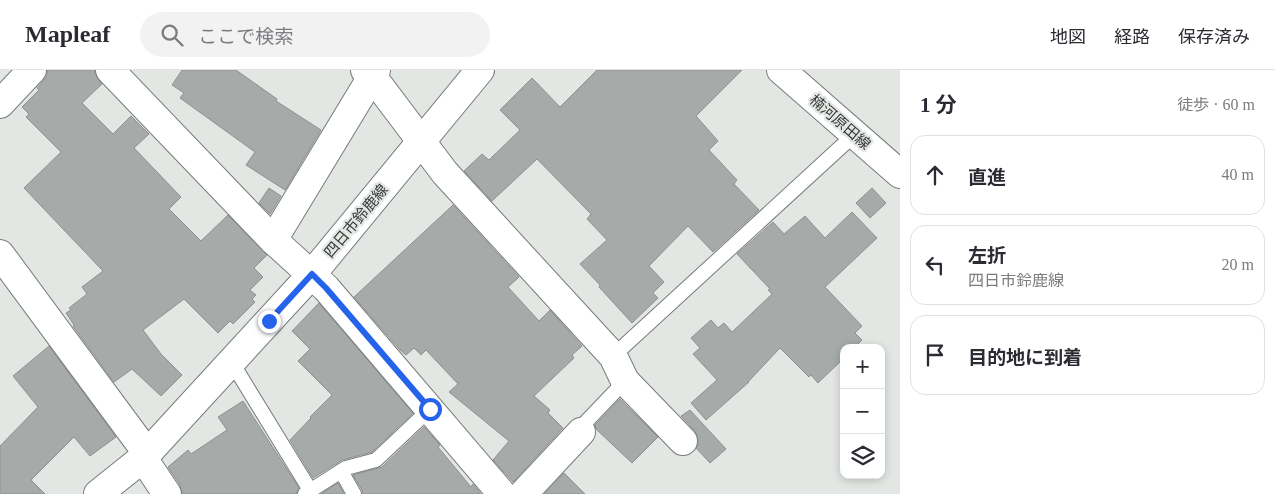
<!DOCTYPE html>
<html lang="ja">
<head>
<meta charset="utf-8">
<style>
	:root { --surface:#fff; --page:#f2f2f3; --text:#2b2b33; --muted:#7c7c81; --line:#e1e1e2 }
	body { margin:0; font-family:"Times New Roman","Noto Sans JP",serif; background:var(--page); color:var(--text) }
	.controls { position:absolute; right:15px; bottom:15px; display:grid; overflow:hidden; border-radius:10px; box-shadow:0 2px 8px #0003 }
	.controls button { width:45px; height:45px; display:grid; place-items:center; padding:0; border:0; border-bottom:1px solid var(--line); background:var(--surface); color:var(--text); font:25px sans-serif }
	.stop { position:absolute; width:15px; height:15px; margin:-11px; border:4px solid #2563eb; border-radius:50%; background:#fff }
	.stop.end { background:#2563eb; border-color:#fff; box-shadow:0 1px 5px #0008 }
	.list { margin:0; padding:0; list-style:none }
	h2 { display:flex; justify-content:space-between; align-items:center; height:65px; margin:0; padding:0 20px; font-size:21px }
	h2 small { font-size:16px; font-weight:400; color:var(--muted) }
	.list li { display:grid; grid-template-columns:32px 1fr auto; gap:15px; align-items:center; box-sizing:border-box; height:80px; margin:0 10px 10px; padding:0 10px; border:1px solid var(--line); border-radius:15px }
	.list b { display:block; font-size:19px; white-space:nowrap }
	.list p { margin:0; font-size:16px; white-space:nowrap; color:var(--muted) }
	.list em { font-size:16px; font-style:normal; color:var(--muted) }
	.icon { flex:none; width:28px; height:28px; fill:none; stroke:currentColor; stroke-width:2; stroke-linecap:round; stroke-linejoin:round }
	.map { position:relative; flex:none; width:900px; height:424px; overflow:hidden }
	header { display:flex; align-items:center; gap:30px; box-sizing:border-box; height:70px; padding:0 25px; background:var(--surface); border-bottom:1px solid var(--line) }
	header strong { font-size:24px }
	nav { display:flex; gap:28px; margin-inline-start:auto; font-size:18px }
	.search { width:350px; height:45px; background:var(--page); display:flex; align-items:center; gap:12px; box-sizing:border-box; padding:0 18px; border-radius:28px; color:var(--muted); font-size:19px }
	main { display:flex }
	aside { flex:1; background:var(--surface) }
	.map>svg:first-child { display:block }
</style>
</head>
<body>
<header>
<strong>Mapleaf</strong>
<div class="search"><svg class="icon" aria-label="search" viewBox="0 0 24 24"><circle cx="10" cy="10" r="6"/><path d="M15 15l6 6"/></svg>ここで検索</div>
<nav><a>地図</a><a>経路</a><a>保存済み</a></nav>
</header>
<main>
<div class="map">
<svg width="900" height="424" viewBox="0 0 900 424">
	<rect width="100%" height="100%" fill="#e3e7e4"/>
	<!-- building -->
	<g fill="#a6abaa" stroke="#8d9290">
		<polygon points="47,0 95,0 95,4 102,14 82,33 113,64 131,46 149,64 134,78 181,127 169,139 201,171 228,145 267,185 254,198 263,207 250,220 256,225 252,229 255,232 233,254 230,251 218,263 184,229 143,260 161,284 182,305 161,326 132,299 114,312 73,256 74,255 66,243 71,240 69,238 87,224 82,217 103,201 24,118 61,82 26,47 29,44 22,37 39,20 37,18 44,10 47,4"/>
		<polygon points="182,0 236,0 277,29 276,31 321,60 285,120 246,95 255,82 180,28 184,23 172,15"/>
		<polygon points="597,0 742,0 696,46 718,71 709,80 737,110 734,114 759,140 713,182 688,156 649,196 664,212 653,223 658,228 632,253 599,217 600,215 580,194 607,170 587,149 591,144 537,89 492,131 464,101 482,84 489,90 520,60 500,40 532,8 560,37"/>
		<polygon points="269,118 281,126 270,144 259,133"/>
		<polygon points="872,118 886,133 870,148 856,133"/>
		<polygon points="453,135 519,207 508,217 539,251 550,240 582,276 572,285 574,288 534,326 550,340 548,343 563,358 513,412 493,390 509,371 449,322 458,314 426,280 421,285 414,278 406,285 400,280 354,227"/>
		<polygon points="852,142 877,168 825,217 862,256 855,263 862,270 854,278 844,278 844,288 818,313 811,305 809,307 780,278 748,312 749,312 706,350 691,333 717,310 693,284 700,278 691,268 711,250 718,258 724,253 732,262 772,224 768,220 770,219 737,184 773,152 784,164 805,146 825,168"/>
		<polygon points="319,233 413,343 372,382 342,390 313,408 290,370 311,348 310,347 332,325 298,291 310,279 292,261"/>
		<polygon points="49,276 116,367 90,386 74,367 31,410 45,424 0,424 0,376 38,337 13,306"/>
		<polygon points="620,329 658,367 632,393 596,359 595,355"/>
		<polygon points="243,331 299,418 296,424 182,424 180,415 168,397 188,380 191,384 227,360 218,347"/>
		<polygon points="690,340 726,379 710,393 696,378 698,375 698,368 695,361 681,346"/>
		<polygon points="424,357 440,375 438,377 471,417 473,414 481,424 363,424 362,420 353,405 382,397"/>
		<polygon points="564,403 585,424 544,424"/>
		<polygon points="338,413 344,424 321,424"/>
	</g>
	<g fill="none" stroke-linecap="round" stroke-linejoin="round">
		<defs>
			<g id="lane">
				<polyline points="613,286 855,64"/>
				<polyline points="231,291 310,420"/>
				<polyline points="581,362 584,354 625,311"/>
				<polyline points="341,401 354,424"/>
				<polyline points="305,424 346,398 376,390 430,339"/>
			</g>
			<g id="street">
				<polyline points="110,0 273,170"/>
				<polyline points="365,0 372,6 445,103 613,286 625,311 683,371"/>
				<polyline points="376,0 273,170 326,218 502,424"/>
				<polyline points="0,34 32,0"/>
				<polyline points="0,184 147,383"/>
				<polyline points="143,388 167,424"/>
				<polyline points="523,424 581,362"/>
			</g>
			<g id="secondary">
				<polyline points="781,0 900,104"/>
				<polyline points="98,424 143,388 312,204 480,0"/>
			</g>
		</defs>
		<!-- lane casing -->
		<use href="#lane" stroke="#787b78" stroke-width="16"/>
		<!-- street casing -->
		<use href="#street" stroke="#787b78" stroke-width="30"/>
		<!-- secondary casing -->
		<use href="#secondary" stroke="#787b78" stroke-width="30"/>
		<!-- lane -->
		<use href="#lane" stroke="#fff" stroke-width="14"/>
		<!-- street -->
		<use href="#street" stroke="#fff" stroke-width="28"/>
		<!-- secondary -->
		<use href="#secondary" stroke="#fff" stroke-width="28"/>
	</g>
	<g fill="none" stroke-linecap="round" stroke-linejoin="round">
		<!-- route -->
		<polyline stroke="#2563eb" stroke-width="6" points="269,251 312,204 326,218 430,339"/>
	</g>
	<g text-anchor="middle" stroke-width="4.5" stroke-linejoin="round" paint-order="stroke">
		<!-- street labels -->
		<g font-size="15" fill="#373937" stroke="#e3e7e4">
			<text transform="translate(840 52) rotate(41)" y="5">楠河原田線</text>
			<text transform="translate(356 151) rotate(-50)" y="5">四日市鈴鹿線</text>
		</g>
	</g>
</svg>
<div class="controls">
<button>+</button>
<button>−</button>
<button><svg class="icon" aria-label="layers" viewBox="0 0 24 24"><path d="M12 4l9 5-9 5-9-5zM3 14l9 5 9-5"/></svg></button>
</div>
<div class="stop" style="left:430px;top:339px"></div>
<div class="stop end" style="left:269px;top:251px"></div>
</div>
<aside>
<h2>1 分<small>徒歩 · 60 m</small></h2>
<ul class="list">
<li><svg class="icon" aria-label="ahead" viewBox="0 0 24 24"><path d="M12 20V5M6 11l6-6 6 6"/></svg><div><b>直進</b></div><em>40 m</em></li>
<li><svg class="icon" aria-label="left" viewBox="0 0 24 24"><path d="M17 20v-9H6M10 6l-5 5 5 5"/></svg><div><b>左折</b><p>四日市鈴鹿線</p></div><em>20 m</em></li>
<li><svg class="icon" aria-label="arrive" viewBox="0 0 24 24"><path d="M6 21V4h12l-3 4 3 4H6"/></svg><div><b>目的地に到着</b></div></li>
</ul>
</aside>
</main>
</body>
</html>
